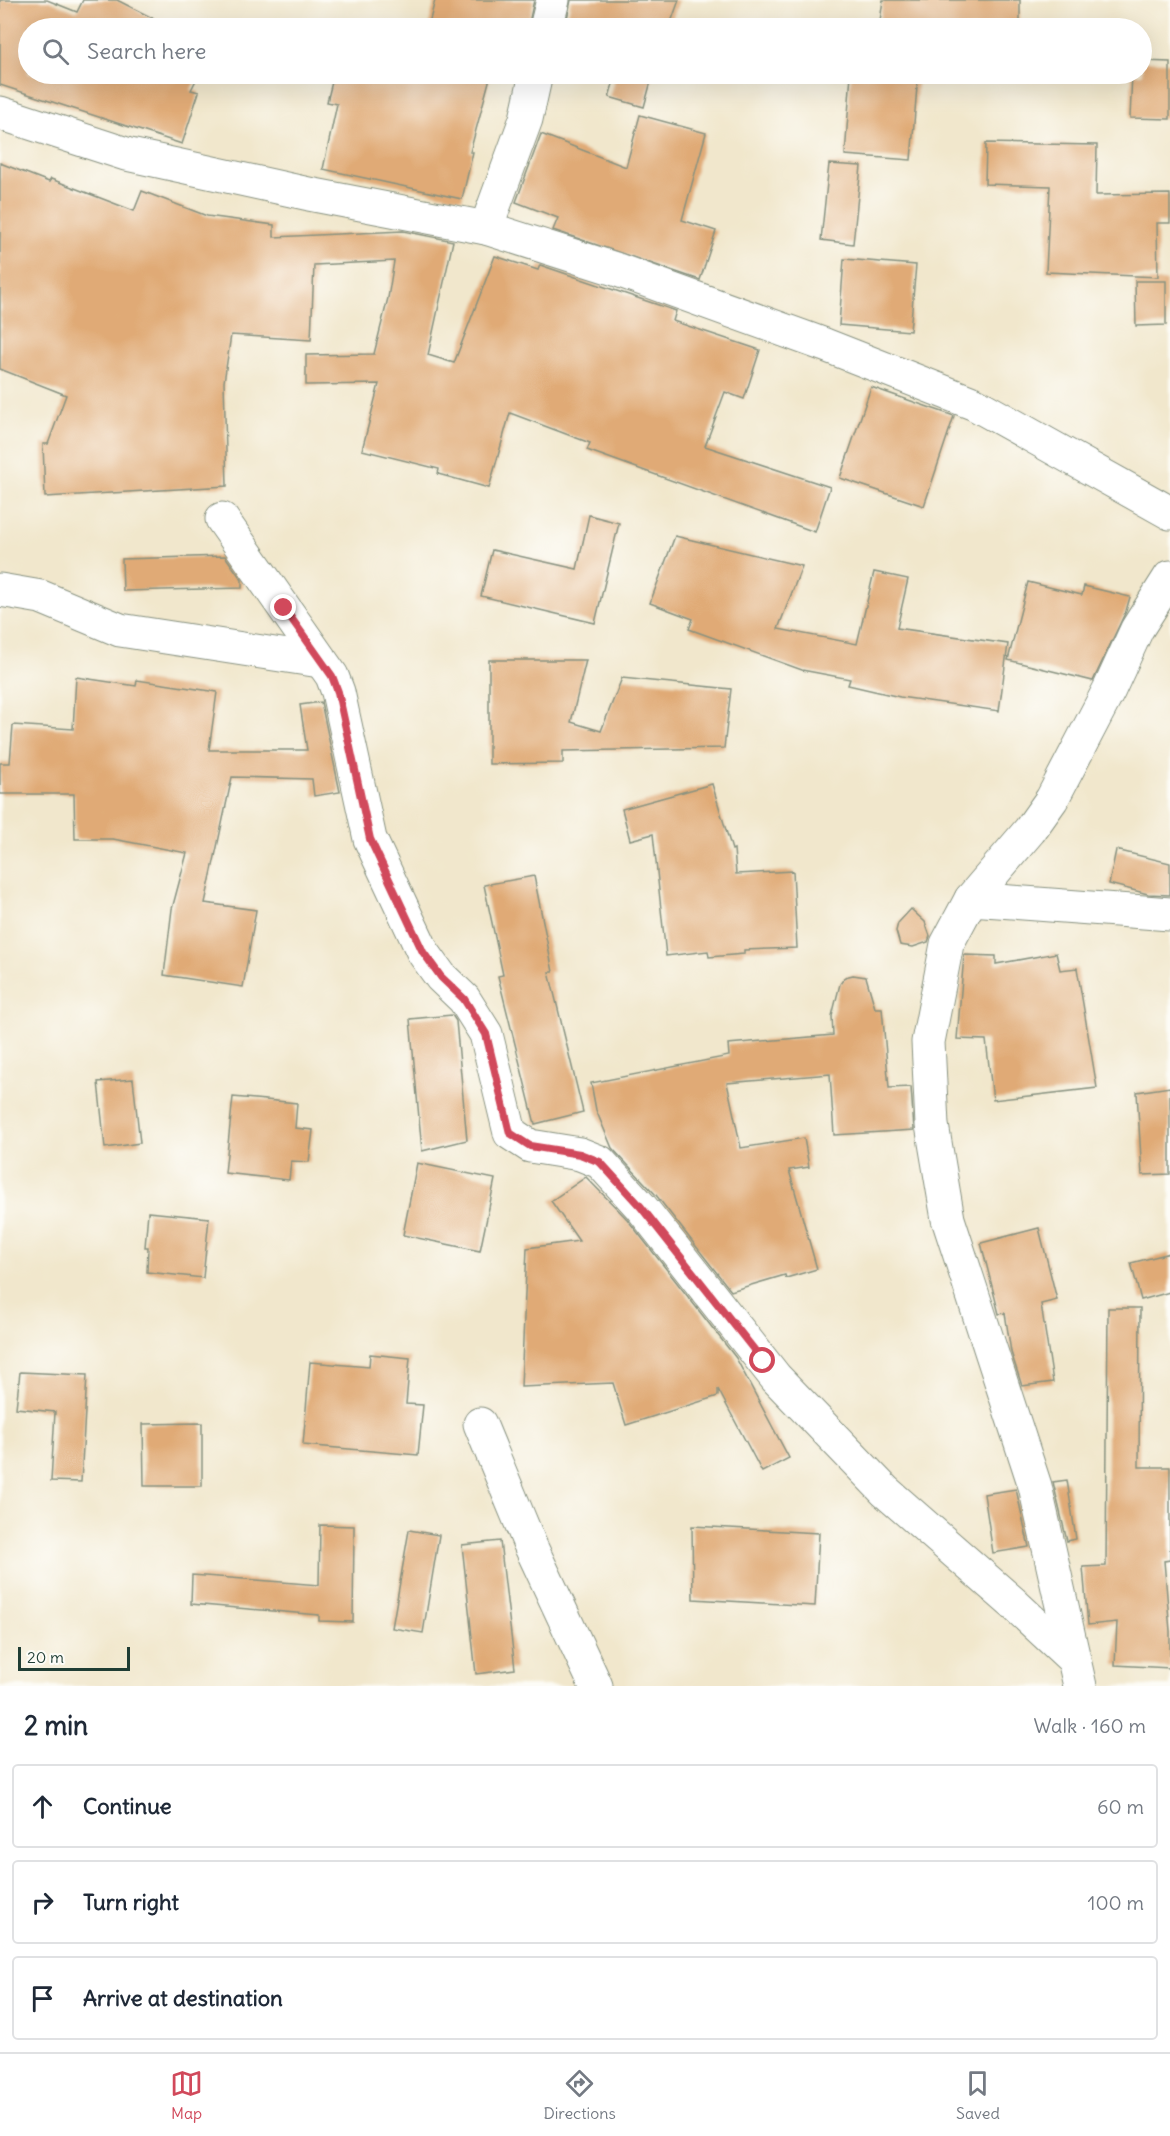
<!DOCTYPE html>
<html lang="en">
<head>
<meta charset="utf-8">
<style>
	:root { --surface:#fff; --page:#f2f2f3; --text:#1f2937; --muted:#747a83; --line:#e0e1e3; --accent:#d1495b }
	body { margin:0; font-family:Delius,sans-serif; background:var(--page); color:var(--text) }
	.scale { position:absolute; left:18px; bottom:15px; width:112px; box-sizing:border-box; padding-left:6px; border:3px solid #1f3d34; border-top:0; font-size:16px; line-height:21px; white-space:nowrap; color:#1f3d34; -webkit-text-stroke:4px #fdfcf7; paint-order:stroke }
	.stop { position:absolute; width:18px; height:18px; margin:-14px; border:4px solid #d1495b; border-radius:50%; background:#fff }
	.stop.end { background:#d1495b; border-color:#fff; box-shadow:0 2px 6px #0008 }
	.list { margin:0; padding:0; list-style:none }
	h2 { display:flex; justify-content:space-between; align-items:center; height:78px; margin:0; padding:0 24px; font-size:26px }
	h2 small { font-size:20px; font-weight:400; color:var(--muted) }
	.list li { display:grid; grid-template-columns:39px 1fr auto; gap:18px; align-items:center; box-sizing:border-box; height:84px; margin:0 12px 12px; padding:0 12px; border:2px solid var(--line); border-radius:6px }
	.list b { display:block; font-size:22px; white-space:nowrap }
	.list em { font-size:20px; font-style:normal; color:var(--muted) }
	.icon { flex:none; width:33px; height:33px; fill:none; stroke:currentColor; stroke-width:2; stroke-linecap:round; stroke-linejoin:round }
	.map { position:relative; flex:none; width:1170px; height:1686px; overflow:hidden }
	.search { position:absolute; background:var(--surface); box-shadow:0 6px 24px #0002; left:18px; right:18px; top:18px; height:66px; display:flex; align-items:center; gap:15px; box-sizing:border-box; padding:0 21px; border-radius:33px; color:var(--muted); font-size:22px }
	.sheet { height:366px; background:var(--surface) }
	nav { display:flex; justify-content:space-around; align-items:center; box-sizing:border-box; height:84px; border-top:2px solid var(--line); background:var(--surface); font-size:16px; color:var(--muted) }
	nav a { display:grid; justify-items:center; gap:3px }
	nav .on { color:var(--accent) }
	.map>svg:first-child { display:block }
</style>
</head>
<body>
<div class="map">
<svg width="1170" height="1686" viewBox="0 0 1170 1686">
	<rect width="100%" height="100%" fill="#fdfcf7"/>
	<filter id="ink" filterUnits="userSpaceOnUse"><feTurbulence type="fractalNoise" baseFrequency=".0167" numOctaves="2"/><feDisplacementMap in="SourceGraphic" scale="12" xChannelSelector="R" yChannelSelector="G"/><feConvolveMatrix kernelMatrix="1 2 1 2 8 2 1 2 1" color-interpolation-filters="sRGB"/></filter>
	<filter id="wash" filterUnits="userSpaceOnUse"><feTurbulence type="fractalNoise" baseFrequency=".008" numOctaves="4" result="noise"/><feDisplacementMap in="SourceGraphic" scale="24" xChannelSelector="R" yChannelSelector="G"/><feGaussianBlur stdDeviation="1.35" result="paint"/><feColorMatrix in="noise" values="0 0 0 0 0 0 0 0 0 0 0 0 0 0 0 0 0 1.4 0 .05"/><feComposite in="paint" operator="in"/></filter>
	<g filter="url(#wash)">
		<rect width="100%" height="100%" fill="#f1e7cc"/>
		<g id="blocks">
			<!-- building -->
			<g fill="#e0aa76">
				<polygon points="0,0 47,0 77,12 83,0 117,0 172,28 28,28 28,74 199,74 191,90 199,92 182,144 0,85"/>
				<polygon points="435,0 534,0 528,28 428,28"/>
				<polygon points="571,0 679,0 669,28 565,28"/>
				<polygon points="883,0 1020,0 1020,28 879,28"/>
				<polygon points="1142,61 1170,62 1170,119 1130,118 1132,74 1142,74"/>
				<polygon points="334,74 491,74 470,152 473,152 462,199 323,169 337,104 327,102"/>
				<polygon points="616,74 653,74 644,107 609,97"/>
				<polygon points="851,74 918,74 911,160 845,155"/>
				<polygon points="640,115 706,133 682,220 716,231 700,280 553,230 558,218 516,202 541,134 626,167"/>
				<polygon points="986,143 1097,145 1096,195 1170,194 1170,223 1157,223 1158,277 1046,272 1050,186 985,184"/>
				<polygon points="0,163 49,182 51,179 134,211 142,191 207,216 274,225 274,237 403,231 453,241 428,355 454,363 495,256 538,270 540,265 676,311 673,321 760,350 744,399 725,392 705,446 830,487 815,532 587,450 590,443 510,413 489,488 438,474 439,469 362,450 379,384 306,385 306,355 374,354 388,298 394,261 314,265 311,340 231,335 224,382 227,486 45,497 43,444 48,444 66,395 0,369"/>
				<polygon points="829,164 861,166 853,244 821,240"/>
				<polygon points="844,259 916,265 910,331 839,325"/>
				<polygon points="1135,281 1166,281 1166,325 1136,326"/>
				<polygon points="871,387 954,416 924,506 840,478"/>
				<polygon points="589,515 619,523 595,623 481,596 492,550 577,569"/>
				<polygon points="675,536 802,566 778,629 857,644 874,572 908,579 897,628 1008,644 999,711 900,697 848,685 850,679 802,670 689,629 693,619 650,603"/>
				<polygon points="225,556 242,580 242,588 123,591 122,559"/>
				<polygon points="1028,582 1082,595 1084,586 1130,597 1126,611 1093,681 1008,660"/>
				<polygon points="489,660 586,660 571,722 601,731 622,678 731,689 724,748 563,751 563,763 489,764"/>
				<polygon points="76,677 136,686 137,680 217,692 209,750 307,750 300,705 321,702 340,792 314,796 312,779 232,777 205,903 256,910 243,987 164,975 172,909 187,853 113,839 75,839 74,794 0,794 0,763 10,763 13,725 73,729"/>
				<polygon points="712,784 732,850 734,849 736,874 793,871 797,948 744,950 744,954 709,957 708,951 666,956 653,834 630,840 622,809"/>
				<polygon points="1116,850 1170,863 1170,895 1148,894 1109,884"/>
				<polygon points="534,876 553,972 549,972 583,1112 535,1124 498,976 503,975 484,885"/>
				<polygon points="911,909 925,922 930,936 928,942 913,947 900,945 896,931 898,923"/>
				<polygon points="1056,953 1060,970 1077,968 1097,1088 993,1100 986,1040 957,1039 964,955 996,956 996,964"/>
				<polygon points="853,975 866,977 875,1008 882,1008 889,1088 911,1087 914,1130 834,1135 830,1074 727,1083 741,1148 804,1138 809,1167 789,1170 817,1269 786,1278 785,1275 731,1291 656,1195 612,1148 596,1110 591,1083 729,1056 728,1044 833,1035 832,1016 840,984 845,977"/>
				<polygon points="452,1015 456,1021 467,1140 422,1151 410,1019"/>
				<polygon points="133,1079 140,1143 105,1148 98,1082"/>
				<polygon points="1170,1087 1170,1174 1142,1175 1137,1092"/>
				<polygon points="233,1097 297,1103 295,1128 313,1130 309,1162 291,1161 289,1180 225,1173"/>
				<polygon points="417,1163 495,1179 480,1251 403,1235"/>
				<polygon points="586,1177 627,1219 736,1358 789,1458 762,1472 718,1389 718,1396 626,1425 613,1383 521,1387 527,1248 579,1241 551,1201"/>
				<polygon points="148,1212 209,1218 203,1278 147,1272 148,1247 145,1247"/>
				<polygon points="1039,1228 1057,1300 1041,1304 1053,1382 1022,1386 1011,1352 1005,1313 999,1314 981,1243"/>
				<polygon points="1170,1253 1170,1292 1141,1300 1131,1263"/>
				<polygon points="1108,1308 1140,1308 1139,1467 1170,1467 1170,1560 1164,1561 1170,1631 1170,1668 1115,1665 1117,1622 1088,1625 1083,1567 1106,1566"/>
				<polygon points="370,1354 410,1358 406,1404 423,1405 418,1455 303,1445 310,1362 369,1367"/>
				<polygon points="20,1372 87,1375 81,1482 51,1481 55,1412 16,1408"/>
				<polygon points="202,1423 202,1486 144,1486 143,1424"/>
				<polygon points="1067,1480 1076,1539 1067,1541 1053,1482"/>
				<polygon points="1016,1489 1029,1547 993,1553 984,1494"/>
				<polygon points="320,1525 354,1526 353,1622 319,1621 319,1615 191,1604 192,1575 319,1585"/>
				<polygon points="692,1526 819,1533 815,1606 693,1599"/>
				<polygon points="409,1530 439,1535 423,1633 392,1628"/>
				<polygon points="500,1541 515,1669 476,1674 462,1545"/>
			</g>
		</g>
	</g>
	<g filter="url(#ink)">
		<use href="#blocks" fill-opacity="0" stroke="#889280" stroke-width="1.5"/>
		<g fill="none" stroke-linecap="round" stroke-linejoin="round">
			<defs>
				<g id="street">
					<polyline points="546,28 553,0"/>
					<polyline points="0,113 126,154 309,194 486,228 615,269 825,345 975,404 1170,513"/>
					<polyline points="486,228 526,119 536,74"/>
					<polyline points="222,519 332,676 338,692 370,839 423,952 441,977 464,999 486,1034 510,1133 530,1146 580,1154 600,1162 641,1207 776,1378 885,1491 1013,1603 1072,1658"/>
					<polyline points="0,590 41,597 120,630 320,661"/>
					<polyline points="971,899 1170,914"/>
					<polyline points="480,1424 531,1547 596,1686"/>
					<polyline points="1080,1686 1035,1486 948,1219 932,1125 928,1042 947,944 971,899 1030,830 1052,799 1109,690 1137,629 1170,577"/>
				</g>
			</defs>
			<!-- street casing -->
			<use href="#street" stroke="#889280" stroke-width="35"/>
			<!-- street -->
			<use href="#street" stroke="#fff" stroke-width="33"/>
		</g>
	</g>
	<g fill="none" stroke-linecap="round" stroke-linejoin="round" filter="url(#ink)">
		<!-- route -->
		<polyline stroke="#d1495b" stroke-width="8" points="284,608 332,676 338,692 370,839 423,952 441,977 464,999 486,1034 510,1133 530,1146 580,1154 600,1162 641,1207 763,1361"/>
	</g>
</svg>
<div class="scale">20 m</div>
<div class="stop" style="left:763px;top:1361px"></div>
<div class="stop end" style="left:284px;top:608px"></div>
<div class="search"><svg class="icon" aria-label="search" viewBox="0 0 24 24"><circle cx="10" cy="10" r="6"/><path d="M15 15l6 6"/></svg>Search here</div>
</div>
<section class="sheet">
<h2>2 min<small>Walk · 160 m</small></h2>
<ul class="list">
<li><svg class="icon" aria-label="ahead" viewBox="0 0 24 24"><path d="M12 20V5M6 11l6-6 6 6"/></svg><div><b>Continue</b></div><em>60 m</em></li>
<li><svg class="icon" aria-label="right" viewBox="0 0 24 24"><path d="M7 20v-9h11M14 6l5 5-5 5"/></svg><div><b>Turn right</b></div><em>100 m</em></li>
<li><svg class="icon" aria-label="arrive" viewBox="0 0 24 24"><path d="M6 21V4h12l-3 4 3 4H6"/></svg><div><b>Arrive at destination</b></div></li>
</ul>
</section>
<nav>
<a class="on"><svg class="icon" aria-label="map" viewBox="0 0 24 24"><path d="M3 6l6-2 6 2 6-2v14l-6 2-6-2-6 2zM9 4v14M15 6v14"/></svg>Map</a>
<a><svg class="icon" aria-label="directions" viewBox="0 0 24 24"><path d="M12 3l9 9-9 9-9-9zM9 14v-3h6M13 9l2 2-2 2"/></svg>Directions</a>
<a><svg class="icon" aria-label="saved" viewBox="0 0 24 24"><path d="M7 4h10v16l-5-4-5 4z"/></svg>Saved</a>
</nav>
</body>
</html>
